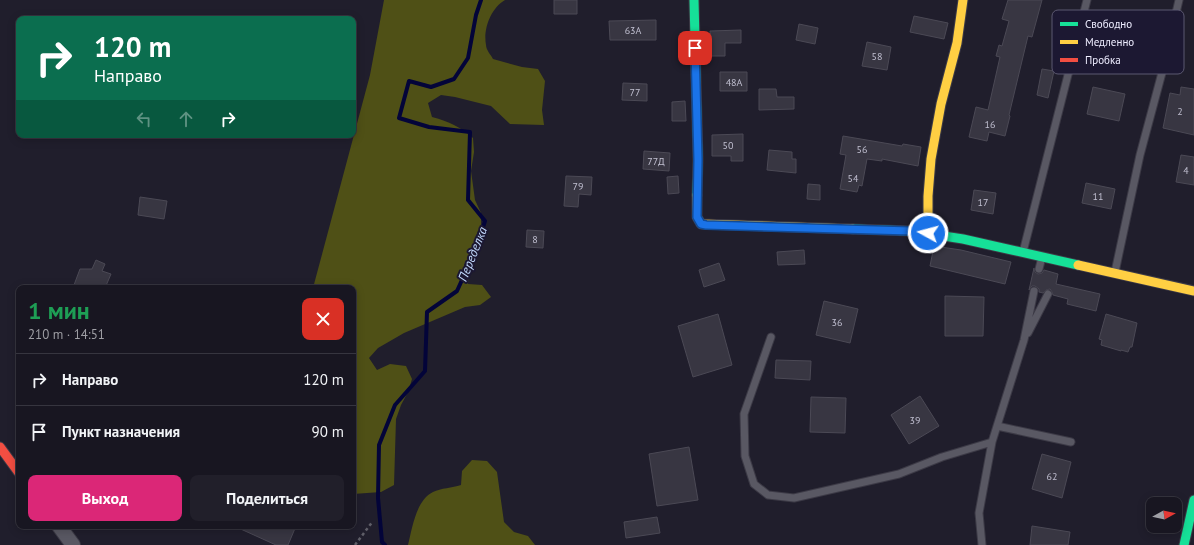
<!DOCTYPE html>
<html lang="ru">
<meta charset="utf-8">
<style>
body{margin:0;font-family:"PT Sans",sans-serif;background:#211f2a;color:#f1f3f6;height:100vh;display:flex;flex-direction:column;font-size:15px;white-space:nowrap}
*{box-sizing:border-box;margin:0}
p{font-size:13px;color:#9f9fa5}
.icon{flex:none;width:22px;height:22px;fill:none;stroke:currentColor;stroke-width:2;stroke-linecap:round;stroke-linejoin:round}
.map{position:relative;flex:1;overflow:hidden}
.details{position:absolute;left:16px;top:285px;width:340px;height:244px;display:flex;flex-direction:column;background:#181621;border-radius:8px;box-shadow:0 2px 10px #0003,0 0 0 1px #36353f}
.details>*{flex:none}
.top-card{position:absolute;left:16px;top:16px;width:340px;height:122px;border-radius:8px;box-shadow:0 2px 10px #0003,0 0 0 1px #36353f;background:#0b6e4f;color:#fff;overflow:hidden}
.needle{width:26px;rotate:82deg}
.buttons{position:absolute;left:1146px;top:497px;display:grid;gap:8px}
.buttons a{display:grid;place-items:center;width:36px;height:36px;border-radius:8px;background:#181621;box-shadow:0 2px 10px #0003,0 0 0 1px #36353f;font-size:20px}
.pin{position:absolute;display:grid;place-items:center;width:34px;height:34px;color:#fff;margin:-17px;border-radius:8px;box-shadow:0 2px 6px #0006}
.me{position:absolute;width:44px;margin:-22px;rotate:277deg;stroke-linejoin:round;filter:drop-shadow(0 0 3px #0008)}
.turn{display:flex;align-items:center;gap:14px;height:84px;padding:0 12px;font-size:18px}
.turn .icon{width:52px;height:52px;stroke-width:2.5}
.turn b{display:block;font-size:28px;line-height:34px}
.lanes{display:flex;align-items:center;height:38px;padding:0 12px;background:#0003;justify-content:center;gap:20px;direction:ltr}
.lanes .off{opacity:.35}
.round{display:grid;place-items:center;flex:none;width:42px;height:42px;border-radius:8px;background:#211f2a}
.headline{display:flex;align-items:center;justify-content:space-between;height:68px;padding:0 12px}
h1{font-size:24px;font-weight:600;line-height:30px;color:#1e9e55}
.cta{display:flex;gap:8px;margin-top:auto;padding:8px 12px}
.cta a{flex:1;height:46px;border-radius:8px;background:#db2777;color:#fff;font-size:16px;font-weight:600;line-height:46px;text-align:center}
.cta a+a{background:#211f2a;color:#f1f3f6}
ul{padding:0;list-style:none}
li{display:flex;align-items:center;gap:12px;height:52px;padding:0 12px;border-top:1px solid #36353f}
li div{flex:1}
li b{display:block;font-size:15px}
li em{font-style:normal}
.map>svg:first-child{display:block}
</style>
<div class="map">
<svg width="1194" height="545" viewBox="0 0 1194 545">
<rect width="100%" height="100%" fill="#201e2c"/>
<!-- forest -->
<path fill="#4f5016" d="M 384,0 L 505,0 C 491,8 483,29 486,45 C 486,50 491,55 493,59 L 522,67 L 538,69 L 545,81 L 542,110 L 544,125 L 510,124 L 491,106 L 455,97 L 441,95 L 428,103 L 432,117 C 450,122 459,126 473,138 L 474,152 L 471,171 L 475,200 L 481,213 L 481,228 L 469,270 L 468,284 L 482,285 L 491,297 L 480,305 L 465,307 L 404,333 L 378,348 L 369,358 L 377,370 L 390,364 L 406,366 L 412,379 L 408,392 L 401,405 L 396,419 L 394,485 L 381,492 L 353,494 L 353,288 L 313,288 L 370,75 Z
M 472,460 L 487,461 L 497,472 L 504,522 L 514,532 L 528,536 L 535,545 L 408,545 C 412,529 416,500 433,492 C 441,488 452,488 461,485 L 462,471 Z"/>
<g fill="none" stroke-linecap="round" stroke-linejoin="round">
<!-- stream -->
<path stroke="#030439" stroke-width="4" d="M 385,545 L 382,542 L 378,498 L 379,445 L 395,405 L 425,371 L 427,312 L 457,291 L 477,247 L 485,221 L 468,200 L 470,132 L 429,127 L 399,118 L 409,81 L 431,87 L 454,79 L 468,58 L 476,15 L 481,0"/>
</g>
<!-- building -->
<path fill="#383642" stroke="#4b4955" d="M 554,0 L 577,0 L 577,14 L 554,14 Z
M 1008,0 L 1042,0 L 1032,37 L 1028,36 L 1009,115 L 1010,116 L 1005,136 L 989,132 L 987,141 L 969,137 L 976,107 L 988,110 L 1000,57 L 996,56 L 999,45 L 1002,46 L 1009,21 L 1002,19 Z
M 914,16 L 948,23 L 944,39 L 910,32 Z
M 656,20 L 656,40 L 610,40 L 609,21 Z
M 799,24 L 818,28 L 815,44 L 796,40 Z
M 741,30 L 741,43 L 725,43 L 725,56 L 711,56 L 710,31 Z
M 867,42 L 891,47 L 887,70 L 862,66 Z
M 1042,69 L 1054,71 L 1048,98 L 1037,95 Z
M 720,72 L 747,72 L 747,91 L 720,91 Z
M 623,83 L 647,84 L 647,101 L 622,100 Z
M 1093,87 L 1125,94 L 1119,121 L 1087,114 Z
M 1181,87 L 1194,89 L 1194,135 L 1163,128 L 1170,93 L 1180,95 Z
M 759,89 L 776,89 L 777,97 L 794,97 L 794,109 L 759,110 Z
M 685,101 L 686,121 L 672,121 L 672,102 Z
M 743,134 L 743,161 L 731,161 L 731,156 L 712,156 L 712,135 Z
M 843,136 L 902,146 L 903,144 L 921,147 L 918,166 L 882,159 L 882,161 L 867,159 L 862,186 L 859,185 L 857,192 L 840,189 L 846,155 L 840,154 Z
M 769,150 L 792,152 L 792,159 L 796,159 L 796,173 L 767,170 Z
M 644,151 L 670,153 L 669,171 L 643,169 Z
M 1181,155 L 1194,157 L 1194,185 L 1176,182 Z
M 566,176 L 592,177 L 591,195 L 579,194 L 578,207 L 564,206 Z
M 678,176 L 679,193 L 668,194 L 667,177 Z
M 1086,183 L 1115,189 L 1111,209 L 1082,203 Z
M 808,184 L 820,185 L 820,200 L 807,199 Z
M 974,190 L 996,193 L 993,214 L 971,210 Z
M 140,197 L 167,201 L 164,219 L 138,215 Z
M 527,230 L 544,231 L 543,248 L 526,247 Z
M 934,246 L 961,250 L 1011,262 L 1005,284 L 930,266 Z
M 804,250 L 805,264 L 778,265 L 777,252 Z
M 96,260 L 105,264 L 102,271 L 111,274 L 105,288 L 81,288 L 74,285 L 80,269 L 92,269 Z
M 719,263 L 725,280 L 704,287 L 699,270 Z
M 1034,268 L 1035,272 L 1038,274 L 1042,273 L 1044,270 L 1058,274 L 1056,284 L 1100,294 L 1096,311 L 1067,304 L 1068,299 L 1053,295 L 1052,292 L 1050,289 L 1046,290 L 1043,293 L 1039,292 L 1039,289 L 1035,286 L 1032,286 L 1029,290 Z
M 945,296 L 984,297 L 983,336 L 945,336 Z
M 824,301 L 858,309 L 850,343 L 816,335 Z
M 718,314 L 732,365 L 693,377 L 678,326 Z
M 1106,314 L 1137,323 L 1132,347 L 1130,347 L 1128,352 L 1121,350 L 1121,351 L 1101,345 L 1102,340 L 1099,339 Z
M 776,360 L 811,361 L 810,380 L 775,378 Z
M 920,396 L 939,426 L 909,444 L 891,415 Z
M 811,397 L 846,398 L 845,433 L 810,432 Z
M 689,447 L 698,500 L 657,506 L 649,454 Z
M 1042,454 L 1071,462 L 1062,498 L 1032,489 Z
M 657,517 L 660,533 L 626,538 L 624,522 Z
M 234,526 L 296,526 L 288,545 L 276,545 Z
M 1032,526 L 1070,532 L 1068,545 L 1030,545 Z"/>
<g fill="none" stroke-linecap="round" stroke-linejoin="round">
<defs>
<path id="lane" d="M 1023,252 L 1087,0
M 1039,269 L 1042,257
M 1115,272 L 1140,155 L 1163,69 L 1179,0
M 1028,333 L 1048,294
M 771,337 L 744,414 L 745,456 L 754,484 L 768,495 L 794,498 L 899,474 L 942,457 L 992,442
M 997,426 L 1071,442
M 982,545 L 979,513 L 992,442 L 1024,340 L 1034,291"/>
<path id="street" d="M 59,526 L 73,545"/>
<path id="fast" d="M 694,0 L 698,160 L 697,195
M 853,229 L 911,231 L 963,239 L 1078,265
M 1184,545 L 1194,500"/>
<path id="slow" d="M 697,195 L 697,217 L 701,224 L 853,229
M 928,233 L 928,196 L 931,159 L 941,104 L 957,43 L 963,0
M 1078,265 L 1194,291"/>
<path id="jam" d="M 0,447 L 19,473"/>
</defs>
<!-- lane casing -->
<use href="#lane" stroke="#3c3a46" stroke-width="9"/>
<!-- street casing -->
<use href="#street" stroke="#3c3a46" stroke-width="16"/>
<!-- fast casing -->
<use href="#fast" stroke="#3c3a46" stroke-width="11"/>
<!-- slow casing -->
<use href="#slow" stroke="#3c3a46" stroke-width="11"/>
<!-- jam casing -->
<use href="#jam" stroke="#3c3a46" stroke-width="11"/>
<!-- path -->
<path stroke="#5f5e68" stroke-width="2.5" stroke-dasharray="3 3" stroke-linecap="butt" d="M 355,545 L 373,521"/>
<!-- lane -->
<use href="#lane" stroke="#595863" stroke-width="7"/>
<!-- street -->
<use href="#street" stroke="#595863" stroke-width="14"/>
<!-- fast -->
<use href="#fast" stroke="#16e098" stroke-width="9"/>
<!-- slow -->
<use href="#slow" stroke="#ffcf43" stroke-width="9"/>
<!-- jam -->
<use href="#jam" stroke="#f24e42" stroke-width="9"/>
</g>
<g fill="none" stroke-linecap="round" stroke-linejoin="round">
<defs>
<path id="route" d="M 695,48 L 698,160 L 697,217 L 701,224 L 706,225 L 911,231 L 928,233"/>
</defs>
<!-- route casing -->
<use href="#route" stroke="#114b97" stroke-width="10"/>
<!-- route -->
<use href="#route" stroke="#1a73e8" stroke-width="7"/>
</g>
<g text-anchor="middle" stroke-width="4" stroke-linejoin="round" paint-order="stroke">
<!-- number labels -->
<g font-size="10" fill="#c0bfd0">
<text x="633" y="34">63А</text>
<text x="877" y="60">58</text>
<text x="734" y="86">48А</text>
<text x="635" y="96">77</text>
<text x="1180" y="115">2</text>
<text x="990" y="128">16</text>
<text x="728" y="149">50</text>
<text x="862" y="153">56</text>
<text x="656" y="165">77Д</text>
<text x="1186" y="174">4</text>
<text x="853" y="182">54</text>
<text x="578" y="190">79</text>
<text x="1098" y="200">11</text>
<text x="983" y="206">17</text>
<text x="535" y="243">8</text>
<text x="837" y="326">36</text>
<text x="915" y="424">39</text>
<text x="1052" y="480">62</text>
</g>
<!-- water labels -->
<g font-size="13" font-style="italic" fill="#c2d9fd" stroke="#1c1832">
<text transform="translate(472 254) rotate(-68)" y="5">Переделка</text>
</g>
</g>
<!-- legend -->
<rect x="1052" y="10" width="132" height="64" rx="6" fill="#1c1832" stroke="#5b5870" stroke-width="1"/>
<rect x="1060" y="22" width="18" height="4" fill="#16e098"/>
<rect x="1060" y="40" width="18" height="4" fill="#ffcf43"/>
<rect x="1060" y="58" width="18" height="4" fill="#f24e42"/>
<g font-size="11" fill="#eeedff">
<text x="1085" y="28">Свободно</text>
<text x="1085" y="46">Медленно</text>
<text x="1085" y="64">Пробка</text>
</g>
</svg>
<div class="buttons">
<a><svg class="needle" viewBox="-14 -14 28 28"><path d="M0-13l5 13h-10z" fill="#e53935"/><path d="M0 13l5-13h-10z" fill="#9f9fa5"/></svg></a>
</div>
<div class="pin" style="left:695px;top:48px;background:#d93025"><svg class="icon" aria-label="arrive" viewBox="0 0 24 24"><path d="M6 21V4h12l-3 4 3 4H6"/></svg></div>
<svg class="me" style="left:928px;top:233px" viewBox="-20 -20 40 40"><circle r="17" fill="#1a73e8" stroke="#fff" stroke-width="3"/><path d="M0-11L8 9 0 5-8 9z" fill="#fff"/></svg>
<div class="top-card">
<div class="turn"><svg class="icon" aria-label="right" viewBox="0 0 24 24"><path d="M7 20v-9h11M14 6l5 5-5 5"/></svg><div><b>120 m</b>Направо</div></div>
<div class="lanes"><svg class="icon off" aria-label="left" viewBox="0 0 24 24"><path d="M17 20v-9H6M10 6l-5 5 5 5"/></svg><svg class="icon off" aria-label="ahead" viewBox="0 0 24 24"><path d="M12 20V5M6 11l6-6 6 6"/></svg><svg class="icon" aria-label="right" viewBox="0 0 24 24"><path d="M7 20v-9h11M14 6l5 5-5 5"/></svg></div>
</div>
<section class="details">
<div class="headline"><div><h1>1 мин</h1><p>210 m · 14:51</p></div><a class="round" style="background:#d93025;color:#fff"><svg class="icon" aria-label="close" viewBox="0 0 24 24"><path d="M6 6l12 12M18 6L6 18"/></svg></a></div>
<ul>
<li><svg class="icon" aria-label="right" viewBox="0 0 24 24"><path d="M7 20v-9h11M14 6l5 5-5 5"/></svg><div><b>Направо</b></div><em>120 m</em></li>
<li><svg class="icon" aria-label="arrive" viewBox="0 0 24 24"><path d="M6 21V4h12l-3 4 3 4H6"/></svg><div><b>Пункт назначения</b></div><em>90 m</em></li>
</ul>
<div class="cta"><a>Выход</a><a>Поделиться</a></div>
</section>
</div>
